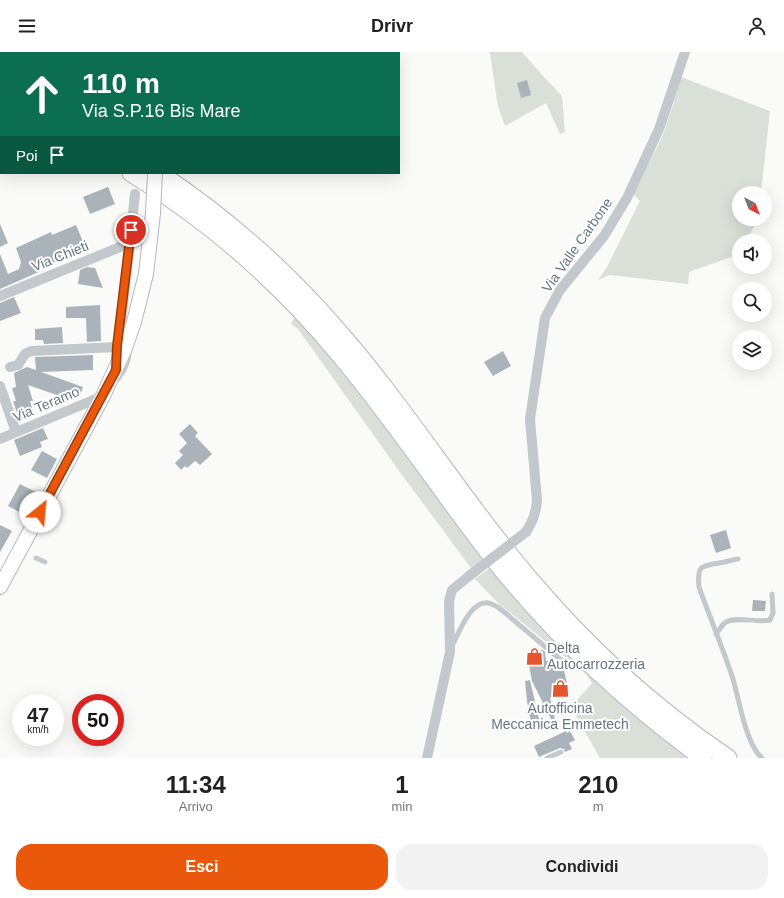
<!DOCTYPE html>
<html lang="it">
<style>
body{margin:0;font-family:Arial,sans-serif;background:#f2f2f2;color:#222;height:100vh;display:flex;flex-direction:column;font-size:15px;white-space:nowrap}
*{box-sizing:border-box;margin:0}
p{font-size:13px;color:#767676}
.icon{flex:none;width:22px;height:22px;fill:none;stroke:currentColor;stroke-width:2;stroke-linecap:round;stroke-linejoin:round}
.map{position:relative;height:706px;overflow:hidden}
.drawer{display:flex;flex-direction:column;background:#fff;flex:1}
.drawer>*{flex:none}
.guide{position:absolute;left:0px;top:0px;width:400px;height:122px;box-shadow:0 4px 16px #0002;background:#0b6e4f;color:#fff;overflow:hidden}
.needle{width:26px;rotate:138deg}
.tools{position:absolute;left:732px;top:134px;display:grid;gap:8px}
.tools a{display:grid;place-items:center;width:40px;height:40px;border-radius:50%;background:#fff;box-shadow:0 4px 16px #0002;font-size:20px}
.speed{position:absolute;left:12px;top:642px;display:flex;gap:8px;font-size:20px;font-weight:700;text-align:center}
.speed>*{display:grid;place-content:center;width:52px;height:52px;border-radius:50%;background:#fff;box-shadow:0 4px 16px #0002;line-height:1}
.speed small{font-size:10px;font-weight:400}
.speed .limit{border:6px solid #d22;background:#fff;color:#111}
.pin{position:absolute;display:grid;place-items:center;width:34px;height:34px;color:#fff;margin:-17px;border:2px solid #fff;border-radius:50%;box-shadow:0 1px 4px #0007}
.me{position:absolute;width:44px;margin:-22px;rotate:28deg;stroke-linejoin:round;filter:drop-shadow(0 0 3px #0008)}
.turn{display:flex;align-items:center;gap:14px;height:84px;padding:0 16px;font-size:18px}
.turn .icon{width:52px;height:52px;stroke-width:2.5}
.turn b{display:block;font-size:28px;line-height:34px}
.then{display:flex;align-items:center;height:38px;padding:0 16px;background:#0003;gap:8px;font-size:15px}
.eta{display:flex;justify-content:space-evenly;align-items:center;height:68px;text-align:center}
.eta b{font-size:24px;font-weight:600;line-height:28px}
.cta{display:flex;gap:8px;margin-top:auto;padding:8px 16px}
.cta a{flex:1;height:46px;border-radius:16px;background:#ea580c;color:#fff;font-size:16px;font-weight:600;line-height:46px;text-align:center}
.cta a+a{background:#f2f2f2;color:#222}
header{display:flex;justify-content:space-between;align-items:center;height:52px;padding:0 16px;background:#fff;font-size:18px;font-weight:600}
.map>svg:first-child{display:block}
</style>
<header><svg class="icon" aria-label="menu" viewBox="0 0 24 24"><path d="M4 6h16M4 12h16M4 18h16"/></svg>Drivr<svg class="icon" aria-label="person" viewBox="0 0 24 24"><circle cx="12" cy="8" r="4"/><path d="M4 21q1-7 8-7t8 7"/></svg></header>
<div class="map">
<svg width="784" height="706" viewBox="0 0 784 706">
<rect width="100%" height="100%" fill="#fafaf8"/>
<!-- green -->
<path fill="#dadfd7" d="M 488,0 L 522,0 L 544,25 L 562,44 L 565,80 L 560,82 L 546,51 L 505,74 L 498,55 L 490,1 Z
M 681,25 L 770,59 L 761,141 L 739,141 L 739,167 L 758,167 L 757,169 L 746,189 L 739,189 L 739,200 L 737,203 L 689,220 L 688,232 L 610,223 L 598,228 L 607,215 L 640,149 L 633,142 L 662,85 L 673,53 Z
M 296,262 L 367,345 L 484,506 L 471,516 L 402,423 L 298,277 L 291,272 Z
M 491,515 L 520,553 L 545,577 L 690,706 L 600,706 L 571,655 L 592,631 L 586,622 L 498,551 L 475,527 Z"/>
<!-- building -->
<path fill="#aab3b9" d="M 527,28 L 531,43 L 521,46 L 517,31 Z
M 108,135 L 115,152 L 90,162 L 83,145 Z
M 0,172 L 8,191 L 0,195 Z
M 76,173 L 87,199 L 74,205 L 73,202 L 40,216 L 41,219 L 0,237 L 0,202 L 8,222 L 19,217 L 21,210 L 16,196 L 51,180 L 52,183 Z
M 87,215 L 95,216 L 103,236 L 78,232 L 80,218 Z
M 14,245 L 21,261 L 0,269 L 0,251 Z
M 100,253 L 101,289 L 87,290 L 86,266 L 66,266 L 66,255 Z
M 62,275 L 63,291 L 44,292 L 43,288 L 35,288 L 35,277 Z
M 503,299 L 511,314 L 493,324 L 484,310 Z
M 93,303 L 93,318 L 41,320 L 83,335 L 79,346 L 72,344 L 71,348 L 28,333 L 33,349 L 30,349 L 32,356 L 17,361 L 13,349 L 16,349 L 12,336 L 16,335 L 14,321 L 27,315 L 36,318 L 35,305 Z
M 190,372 L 198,381 L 195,384 L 212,402 L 200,413 L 195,409 L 187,416 L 185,414 L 181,418 L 175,411 L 183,403 L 179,399 L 187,391 L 179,382 Z
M 43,376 L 48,387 L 40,390 L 42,395 L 20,404 L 14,388 Z
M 42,399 L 57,407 L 47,426 L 31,418 Z
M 20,432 L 38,441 L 25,463 L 8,454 Z
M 0,473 L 12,479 L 0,500 Z
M 726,478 L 731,496 L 716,501 L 710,483 Z
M 753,548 L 766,549 L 765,559 L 752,559 Z
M 543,598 L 545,600 L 546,609 L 555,608 L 557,619 L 564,618 L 569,642 L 550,646 L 555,668 L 552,669 L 532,629 L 527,601 Z
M 530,628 L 541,676 L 532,677 L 527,649 L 525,629 Z
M 566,679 L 567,681 L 570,679 L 575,688 L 569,691 L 572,697 L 565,700 L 564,697 L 560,696 L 539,705 L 534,694 Z"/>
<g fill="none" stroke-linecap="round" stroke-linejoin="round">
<defs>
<path id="secondary" d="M 142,0 L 142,1
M 0,535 L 103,344 L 125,296 L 134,270 L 146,222 L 153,161"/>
<path id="trunk" d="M 0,39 L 1,40
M 0,55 L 1,56
M 131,121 C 210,169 280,231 339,302 C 398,372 447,449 504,520 C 562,590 629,652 703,706
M 159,121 C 225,165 286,218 338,279 C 406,356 460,445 527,524 C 585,593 652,655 728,706"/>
</defs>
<!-- secondary casing -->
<use href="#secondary" stroke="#b3babf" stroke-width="16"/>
<!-- trunk casing -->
<use href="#trunk" stroke="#b4b9bd" stroke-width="19"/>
<!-- service -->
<path stroke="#c3c8cc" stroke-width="5" d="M 113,332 C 122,324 130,310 129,297
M 36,506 L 45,510
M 738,507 C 732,508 725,510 719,511 C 700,514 697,514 699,535 C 710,566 723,596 733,627 C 739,647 746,693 762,706
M 716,582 C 720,578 721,573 726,570 C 737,564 757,571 770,568 L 773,561 L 772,542
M 452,594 C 459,581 470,548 489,551 C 492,552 495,554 498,555 L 567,613
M 547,706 L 561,700"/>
<!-- minor -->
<path stroke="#c3c8cc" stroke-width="10" d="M 0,244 L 130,191
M 116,311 L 129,200 L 135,142
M 10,315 L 18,313 L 25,302 L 31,299 L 117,295
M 0,334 L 16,380
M 0,387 L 103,344
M 526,480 C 533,469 536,461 537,448 L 530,367 L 545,266 L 560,238 L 604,184 L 627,146 L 659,77 L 685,0
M 427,706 L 450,600 L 449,549 L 452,538 L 469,524"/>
<!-- secondary -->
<use href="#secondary" stroke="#fff" stroke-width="14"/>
<!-- trunk -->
<use href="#trunk" stroke="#fff" stroke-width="17"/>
<defs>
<path id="secondary-bridge" d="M 153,161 L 155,121"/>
</defs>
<!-- secondary-bridge casing -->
<use href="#secondary-bridge" stroke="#b3babf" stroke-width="16" stroke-linecap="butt"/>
<!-- minor-bridge -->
<path stroke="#c3c8cc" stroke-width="10" d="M 469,524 L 526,480"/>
<!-- secondary-bridge -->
<use href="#secondary-bridge" stroke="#fff" stroke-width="14"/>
</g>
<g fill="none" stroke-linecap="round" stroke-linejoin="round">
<defs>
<path id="route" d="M 40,460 L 116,318 L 117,294 L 131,178"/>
</defs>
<!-- route casing -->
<use href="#route" stroke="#983908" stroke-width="10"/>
<!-- route -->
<use href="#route" stroke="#ea580c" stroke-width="7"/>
</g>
<!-- icons -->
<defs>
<symbol id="shop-bare" viewBox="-9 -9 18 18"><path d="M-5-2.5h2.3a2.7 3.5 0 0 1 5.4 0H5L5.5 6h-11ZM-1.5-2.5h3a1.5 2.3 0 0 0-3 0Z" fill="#e4572e" stroke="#fff" stroke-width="2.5" paint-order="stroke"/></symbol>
</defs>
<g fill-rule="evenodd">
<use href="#shop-bare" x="522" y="592" width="25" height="25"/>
<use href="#shop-bare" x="548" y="624" width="25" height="25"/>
</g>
<g text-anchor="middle" stroke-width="4" stroke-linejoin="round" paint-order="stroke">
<!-- street labels -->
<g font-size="14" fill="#657683" stroke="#fff">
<text transform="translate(577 193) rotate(-55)" y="5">Via Valle Carbone</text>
<text transform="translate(60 204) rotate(-22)" y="5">Via Chieti</text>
<text transform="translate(46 352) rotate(-23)" y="5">Via Teramo</text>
</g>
<!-- poi labels -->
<g font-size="14" fill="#657683" stroke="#fff" text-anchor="start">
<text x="547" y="601">Delta<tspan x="547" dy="16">Autocarrozzeria</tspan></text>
<text x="560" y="661" text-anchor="middle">Autofficina<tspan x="560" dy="16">Meccanica Emmetech</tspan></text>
</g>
</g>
</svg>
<div class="tools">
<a><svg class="needle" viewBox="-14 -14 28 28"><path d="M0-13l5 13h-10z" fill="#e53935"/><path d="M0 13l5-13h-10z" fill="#767676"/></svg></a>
<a><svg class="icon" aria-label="sound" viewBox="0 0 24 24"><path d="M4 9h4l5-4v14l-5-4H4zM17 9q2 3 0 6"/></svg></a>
<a><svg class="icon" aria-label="search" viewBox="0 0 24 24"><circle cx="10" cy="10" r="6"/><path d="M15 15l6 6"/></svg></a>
<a><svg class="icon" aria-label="layers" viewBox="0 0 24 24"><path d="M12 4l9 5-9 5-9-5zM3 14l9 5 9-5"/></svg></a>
</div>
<div class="speed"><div>47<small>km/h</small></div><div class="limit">50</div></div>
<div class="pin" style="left:131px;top:178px;background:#d93025"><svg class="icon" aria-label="arrive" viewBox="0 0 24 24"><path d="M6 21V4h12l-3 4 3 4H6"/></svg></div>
<svg class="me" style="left:40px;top:460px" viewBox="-20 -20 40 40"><circle r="19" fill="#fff"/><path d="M0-13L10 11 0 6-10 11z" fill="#ea580c"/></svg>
<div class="guide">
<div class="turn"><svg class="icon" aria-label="ahead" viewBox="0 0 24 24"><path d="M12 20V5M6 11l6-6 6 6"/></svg><div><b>110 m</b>Via S.P.16 Bis Mare</div></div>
<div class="then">Poi<svg class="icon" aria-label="arrive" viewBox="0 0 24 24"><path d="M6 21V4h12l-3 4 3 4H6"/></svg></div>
</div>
</div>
<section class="drawer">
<div class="eta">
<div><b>11:34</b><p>Arrivo</p></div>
<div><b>1</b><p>min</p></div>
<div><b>210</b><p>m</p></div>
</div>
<div class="cta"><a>Esci</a><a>Condividi</a></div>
</section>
